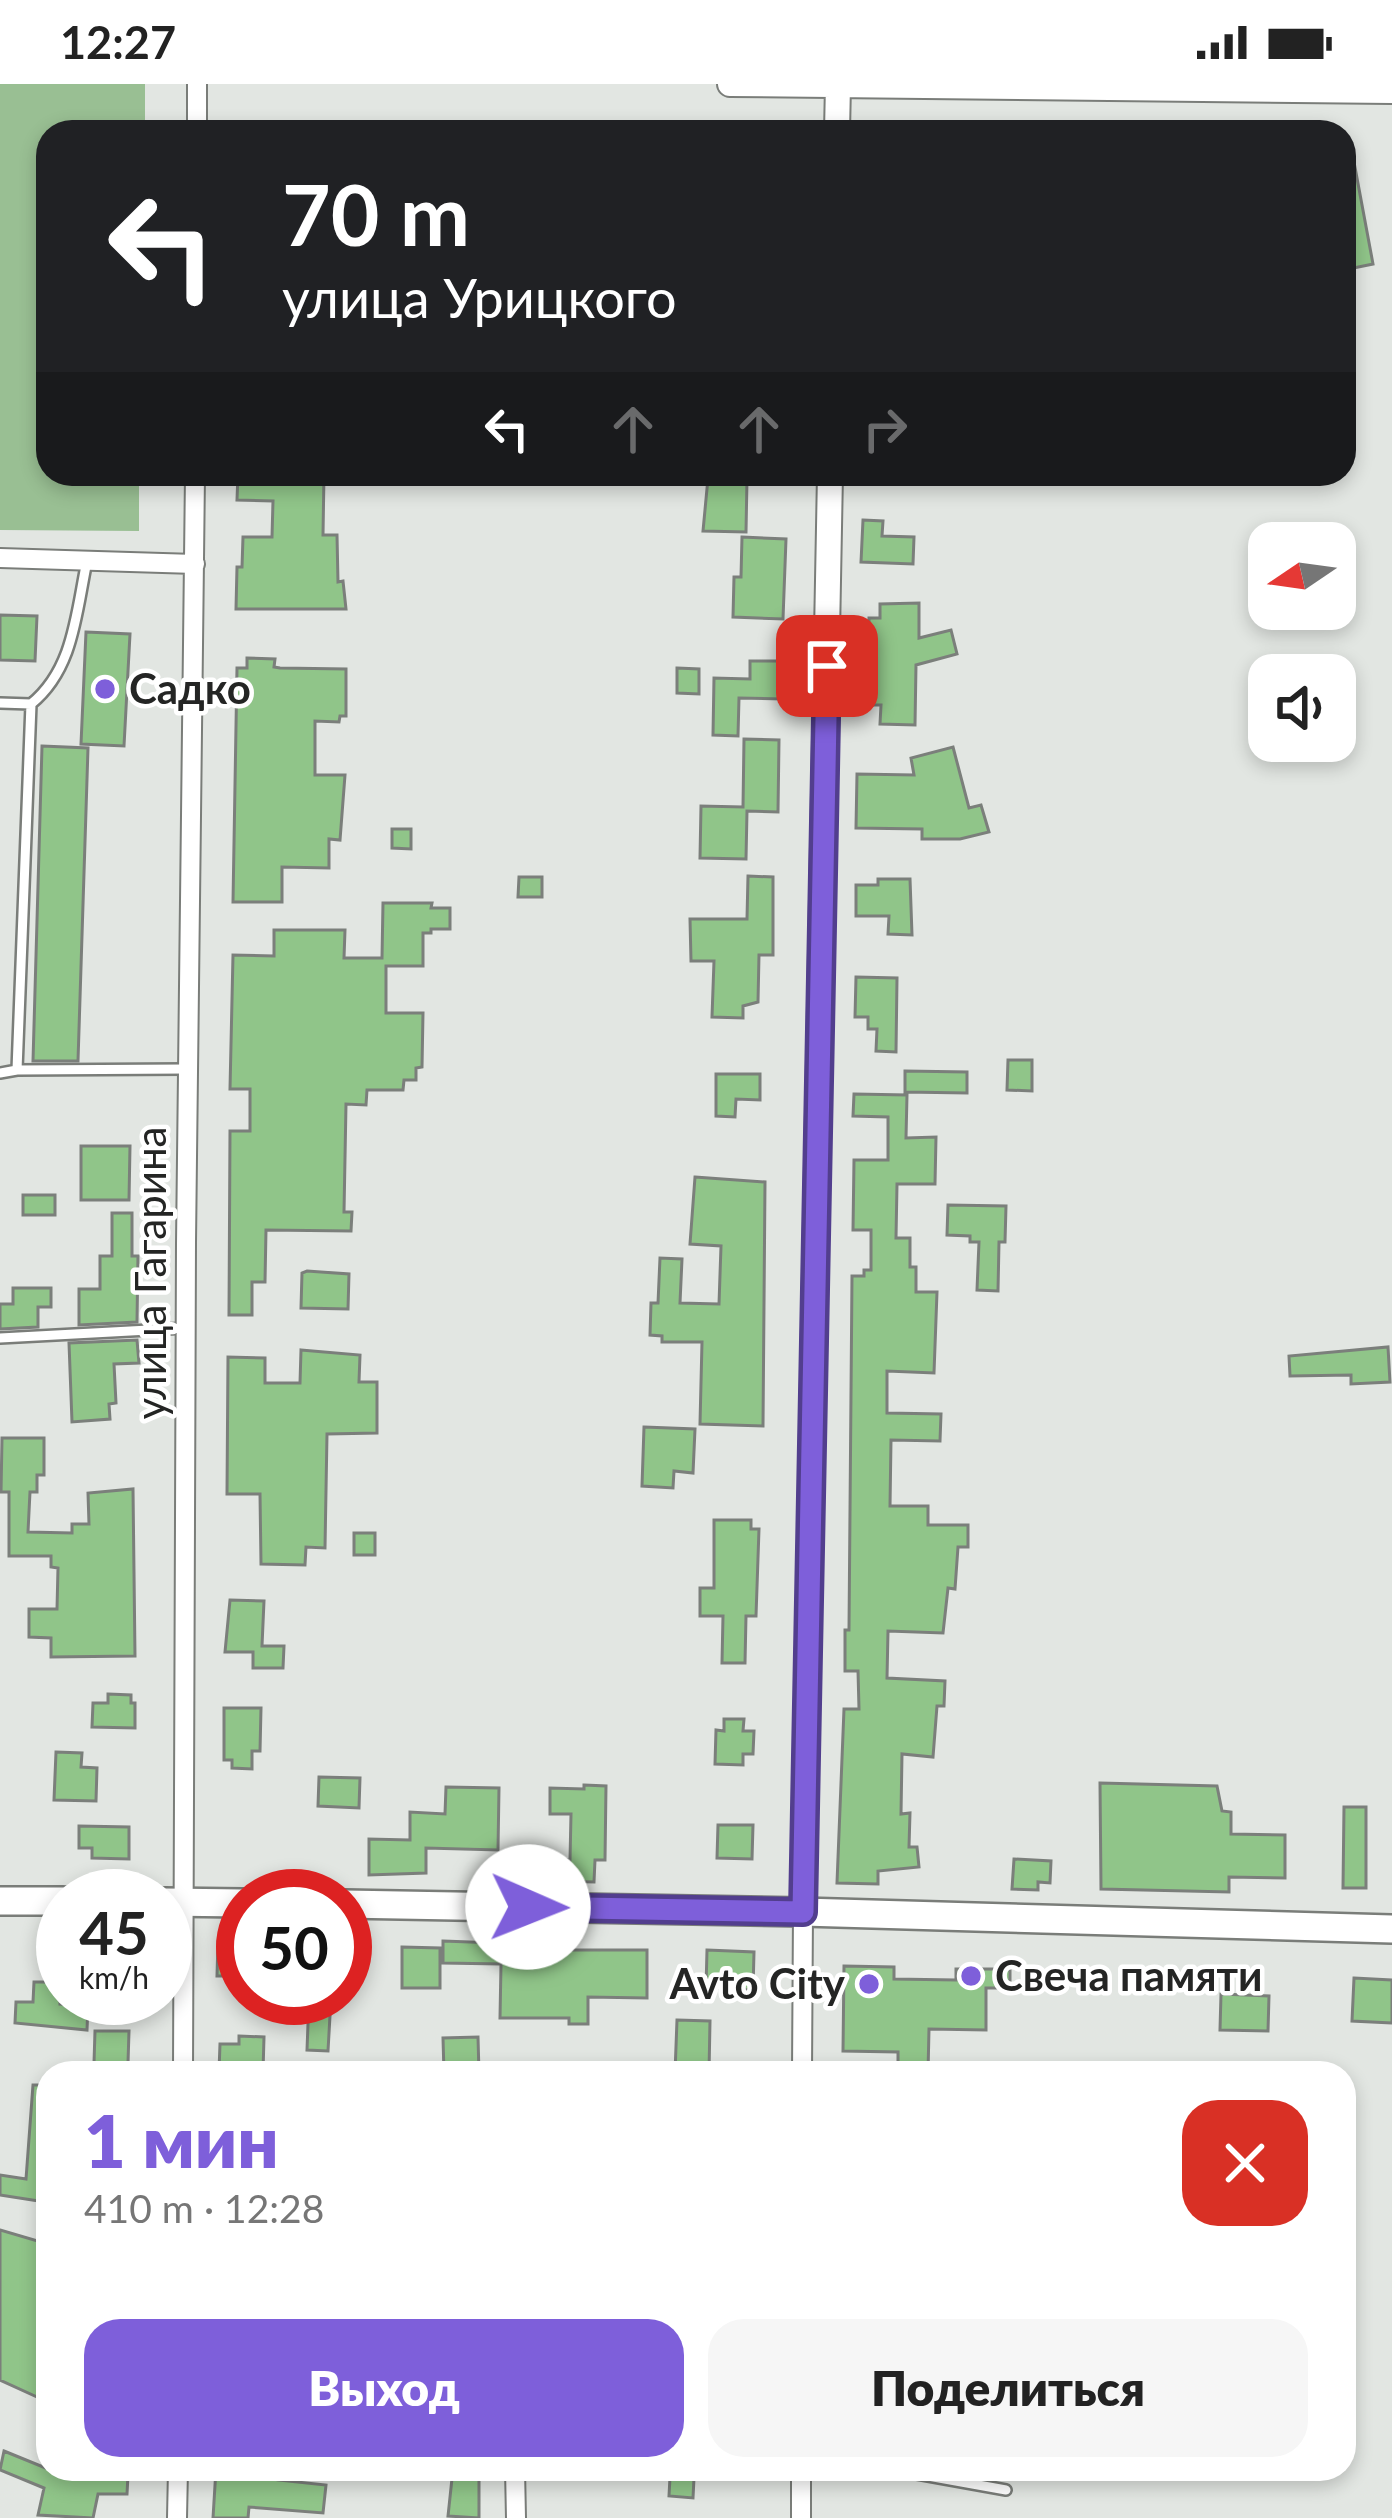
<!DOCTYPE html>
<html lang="ru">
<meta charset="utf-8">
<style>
body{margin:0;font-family:Lato,sans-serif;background:#f6f6f6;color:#222;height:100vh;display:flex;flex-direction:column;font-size:45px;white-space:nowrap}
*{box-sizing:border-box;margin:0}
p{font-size:39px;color:#767676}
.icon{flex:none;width:66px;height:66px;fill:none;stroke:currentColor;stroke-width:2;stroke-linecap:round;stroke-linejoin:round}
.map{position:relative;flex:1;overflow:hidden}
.panel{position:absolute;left:36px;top:1977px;width:1320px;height:420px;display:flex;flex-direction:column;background:#fff;border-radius:36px;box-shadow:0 6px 18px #0003}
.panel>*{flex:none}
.hud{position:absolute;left:36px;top:36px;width:1320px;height:366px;border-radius:36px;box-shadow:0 6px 18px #0003;background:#202124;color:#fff;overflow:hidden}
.needle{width:78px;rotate:257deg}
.buttons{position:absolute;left:1248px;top:438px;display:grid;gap:24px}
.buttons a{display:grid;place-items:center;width:108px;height:108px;border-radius:24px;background:#fff;box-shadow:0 6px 18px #0003;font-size:60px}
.speed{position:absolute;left:36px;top:1785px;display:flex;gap:24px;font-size:60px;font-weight:700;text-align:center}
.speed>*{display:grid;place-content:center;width:156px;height:156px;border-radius:50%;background:#fff;box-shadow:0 6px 18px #0003;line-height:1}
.speed small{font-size:30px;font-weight:400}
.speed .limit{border:18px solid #d22;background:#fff;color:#111}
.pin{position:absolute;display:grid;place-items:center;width:102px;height:102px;color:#fff;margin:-51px;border-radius:24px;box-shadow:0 6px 18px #0006}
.me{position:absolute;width:132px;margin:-66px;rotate:91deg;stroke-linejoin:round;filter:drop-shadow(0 0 9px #0008)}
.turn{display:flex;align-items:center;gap:42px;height:252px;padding:0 48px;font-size:54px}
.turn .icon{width:156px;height:156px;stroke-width:2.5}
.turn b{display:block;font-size:84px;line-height:102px}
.lanes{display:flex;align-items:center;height:114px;padding:0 48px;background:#0003;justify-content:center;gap:60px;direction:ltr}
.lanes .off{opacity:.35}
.round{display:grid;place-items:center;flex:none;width:126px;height:126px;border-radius:36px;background:#f6f6f6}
.head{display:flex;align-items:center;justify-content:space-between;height:204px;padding:0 48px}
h1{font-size:72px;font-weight:800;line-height:90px;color:#7e5fda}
.action{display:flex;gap:24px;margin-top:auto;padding:24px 48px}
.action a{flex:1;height:138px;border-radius:36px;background:#7e5fda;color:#fff;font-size:48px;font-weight:800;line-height:138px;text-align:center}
.action a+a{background:#f6f6f6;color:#222}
.status{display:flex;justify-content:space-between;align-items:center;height:84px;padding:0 60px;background:#fff;direction:ltr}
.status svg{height:33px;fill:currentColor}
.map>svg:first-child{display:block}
</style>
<div class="status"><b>12:27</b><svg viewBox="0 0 49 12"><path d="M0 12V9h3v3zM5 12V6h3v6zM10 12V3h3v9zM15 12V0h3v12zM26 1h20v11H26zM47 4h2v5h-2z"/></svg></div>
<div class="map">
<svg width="1392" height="2434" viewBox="0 0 1392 2434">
<rect width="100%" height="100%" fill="#e2e6e2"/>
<!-- green -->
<path fill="#99bf93" d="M 0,0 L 145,0 L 145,48 L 48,48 L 48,390 L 139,390 L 139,447 L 0,446 Z"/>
<!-- building -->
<path fill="#90c589" stroke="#7b7f7b" stroke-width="3" d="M 1354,78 L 1373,180 L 1344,186 L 1344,79 Z
M 238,390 L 324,390 L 323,451 L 337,451 L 338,498 L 343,497 L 346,525 L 236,525 L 237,483 L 242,483 L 243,453 L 272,453 L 273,417 L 237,416 Z
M 708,394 L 747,395 L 746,448 L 703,447 Z
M 863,436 L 883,437 L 882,452 L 914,453 L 913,480 L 861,478 Z
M 742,453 L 786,455 L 783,535 L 733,533 L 734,493 L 741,493 Z
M 919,519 L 919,554 L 951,546 L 957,570 L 916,581 L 915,641 L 880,640 L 881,621 L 866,621 L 867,595 L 860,595 L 860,571 L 869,571 L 869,534 L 880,534 L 880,520 Z
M 0,531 L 37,532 L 35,577 L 0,576 Z
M 86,548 L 130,550 L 124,662 L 81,660 Z
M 247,574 L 275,575 L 274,583 L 280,584 L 346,585 L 346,632 L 340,632 L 339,638 L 315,637 L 315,691 L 345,691 L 340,756 L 329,755 L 329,784 L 282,783 L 282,818 L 233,818 L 237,584 L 247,584 Z
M 750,577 L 783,577 L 782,615 L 739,614 L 738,652 L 713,651 L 714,594 L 750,595 Z
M 677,584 L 699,585 L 699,610 L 677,609 Z
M 744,655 L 779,656 L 778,728 L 747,727 L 746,775 L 700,774 L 701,722 L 743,723 Z
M 42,662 L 88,664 L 78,977 L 33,977 Z
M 953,663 L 969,724 L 981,721 L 989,748 L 960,755 L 922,755 L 922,745 L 856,744 L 857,690 L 914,691 L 911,674 Z
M 392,745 L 411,745 L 411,765 L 392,764 Z
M 748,792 L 773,793 L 773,871 L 759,871 L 758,918 L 743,922 L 743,934 L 712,933 L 714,877 L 691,877 L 690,835 L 747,835 Z
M 519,793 L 542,793 L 542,813 L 518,813 Z
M 878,795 L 910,795 L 912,851 L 888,850 L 889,832 L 856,832 L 856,801 L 878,801 Z
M 383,819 L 432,819 L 431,824 L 450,824 L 450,845 L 431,845 L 431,849 L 423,849 L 423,882 L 386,882 L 386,929 L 423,929 L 422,983 L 416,984 L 416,996 L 404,996 L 403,1006 L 367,1006 L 366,1021 L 346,1020 L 344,1128 L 352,1128 L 351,1147 L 266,1146 L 265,1198 L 252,1198 L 252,1231 L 229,1231 L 230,1047 L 250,1047 L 250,1005 L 230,1005 L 233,871 L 274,872 L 274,846 L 345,846 L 344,874 L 382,874 Z
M 856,893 L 897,894 L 896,968 L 876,967 L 877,945 L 868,945 L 868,933 L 855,933 Z
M 1008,976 L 1032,976 L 1032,1007 L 1007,1006 Z
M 905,987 L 967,988 L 967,1009 L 905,1008 Z
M 716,990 L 760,990 L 760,1016 L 736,1015 L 735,1033 L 716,1032 Z
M 854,1010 L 907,1011 L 906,1054 L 936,1053 L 935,1100 L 897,1100 L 896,1154 L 910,1154 L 910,1183 L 916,1183 L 916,1208 L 937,1208 L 934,1289 L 887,1287 L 887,1329 L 941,1330 L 940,1357 L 891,1356 L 890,1422 L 928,1422 L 928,1441 L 968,1441 L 968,1463 L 958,1463 L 955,1505 L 948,1504 L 943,1549 L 888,1547 L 887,1594 L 945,1597 L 944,1622 L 937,1622 L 933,1673 L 902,1670 L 901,1730 L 910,1729 L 909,1763 L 917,1763 L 919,1783 L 878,1787 L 878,1800 L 837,1799 L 844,1625 L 859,1625 L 858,1587 L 845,1587 L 845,1546 L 849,1546 L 852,1192 L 864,1192 L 864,1186 L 871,1186 L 871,1146 L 853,1146 L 854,1076 L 888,1076 L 888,1033 L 853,1032 Z
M 81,1062 L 130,1062 L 129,1116 L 81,1116 Z
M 695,1093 L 765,1098 L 763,1342 L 700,1340 L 702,1258 L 662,1258 L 662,1252 L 650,1251 L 651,1219 L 658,1219 L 660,1174 L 682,1175 L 680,1219 L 719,1220 L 721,1162 L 690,1160 Z
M 23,1111 L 55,1111 L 55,1131 L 23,1131 Z
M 948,1121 L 1006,1122 L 1005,1158 L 999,1158 L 998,1207 L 977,1206 L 979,1158 L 970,1158 L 970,1152 L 947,1151 Z
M 112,1129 L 132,1129 L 132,1172 L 138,1172 L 137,1238 L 79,1241 L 79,1205 L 100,1205 L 100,1172 L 112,1172 Z
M 307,1187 L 349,1190 L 348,1225 L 301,1224 L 302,1189 Z
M 13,1204 L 51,1204 L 51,1223 L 38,1223 L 38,1243 L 0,1245 L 0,1220 L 13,1220 Z
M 137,1256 L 139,1279 L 114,1280 L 116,1319 L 109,1320 L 110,1335 L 72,1338 L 69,1259 Z
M 1388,1263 L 1390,1298 L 1351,1300 L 1351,1291 L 1290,1292 L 1289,1272 Z
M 301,1266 L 360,1271 L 359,1298 L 377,1298 L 377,1349 L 327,1350 L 325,1464 L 306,1463 L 305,1481 L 261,1480 L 260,1410 L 227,1410 L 228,1273 L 265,1274 L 265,1299 L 300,1299 Z
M 644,1343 L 695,1345 L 693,1389 L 674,1387 L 673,1404 L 642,1402 Z
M 2,1354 L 44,1354 L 44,1391 L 37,1391 L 37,1408 L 30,1408 L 28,1448 L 72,1449 L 72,1440 L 89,1440 L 88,1409 L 133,1405 L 135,1572 L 51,1573 L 51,1554 L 29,1553 L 29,1525 L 57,1525 L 58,1484 L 51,1483 L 51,1472 L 9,1472 L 9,1408 L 1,1408 Z
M 714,1436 L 751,1436 L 751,1445 L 759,1445 L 756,1532 L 746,1532 L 745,1579 L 722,1579 L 723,1532 L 700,1532 L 700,1504 L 714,1504 Z
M 354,1449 L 375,1449 L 375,1471 L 354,1471 Z
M 230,1516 L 264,1517 L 262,1562 L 284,1562 L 283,1584 L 253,1584 L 253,1568 L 225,1568 Z
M 108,1610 L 131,1611 L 131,1619 L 135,1619 L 135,1644 L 92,1643 L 93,1619 L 108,1619 Z
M 224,1624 L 261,1624 L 260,1667 L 252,1667 L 252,1685 L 232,1684 L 232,1676 L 224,1676 Z
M 724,1635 L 744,1635 L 743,1647 L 754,1647 L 753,1670 L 743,1670 L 743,1681 L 715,1680 L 716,1646 L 724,1647 Z
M 56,1668 L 82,1669 L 81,1683 L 97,1684 L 96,1717 L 54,1716 Z
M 319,1693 L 360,1694 L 359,1724 L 318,1722 Z
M 1100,1699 L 1217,1702 L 1222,1727 L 1231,1728 L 1231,1750 L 1285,1751 L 1285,1794 L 1229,1793 L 1229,1808 L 1101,1805 Z
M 584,1701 L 606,1702 L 605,1776 L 595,1776 L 594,1798 L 551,1797 L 551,1775 L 570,1776 L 571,1730 L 550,1730 L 550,1704 L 584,1705 Z
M 446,1703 L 499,1704 L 498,1766 L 426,1764 L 426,1789 L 369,1791 L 369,1755 L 410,1756 L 410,1728 L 445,1730 Z
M 1344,1723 L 1366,1723 L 1366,1804 L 1343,1804 Z
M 718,1741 L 753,1741 L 752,1775 L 717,1774 Z
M 79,1742 L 129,1743 L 129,1775 L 92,1774 L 92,1764 L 79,1764 Z
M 1014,1775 L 1051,1777 L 1050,1799 L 1038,1798 L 1038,1806 L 1012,1805 Z
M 443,1857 L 523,1860 L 523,1866 L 647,1866 L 647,1914 L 588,1913 L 588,1940 L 569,1940 L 569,1934 L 500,1934 L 501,1880 L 443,1879 Z
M 218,1858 L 243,1859 L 243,1892 L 217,1892 Z
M 402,1863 L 440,1864 L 440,1904 L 402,1904 Z
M 707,1866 L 754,1868 L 753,1906 L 706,1904 Z
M 844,1882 L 894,1883 L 894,1895 L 956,1896 L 956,1885 L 1010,1885 L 1010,1904 L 986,1904 L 986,1946 L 929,1945 L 928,1989 L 898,1989 L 898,1968 L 843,1967 Z
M 1354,1894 L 1392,1896 L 1392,1939 L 1352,1937 Z
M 34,1898 L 60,1898 L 60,1920 L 88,1921 L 87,1946 L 15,1939 L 16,1918 L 33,1918 Z
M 1221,1910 L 1269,1912 L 1268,1947 L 1220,1946 Z
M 309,1914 L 331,1914 L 328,1967 L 307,1966 Z
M 677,1936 L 710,1937 L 709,1989 L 675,1989 Z
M 95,1947 L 129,1947 L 128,1979 L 94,1979 Z
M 239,1952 L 264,1953 L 263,1988 L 219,1987 L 220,1960 L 239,1960 Z
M 478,1953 L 479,1989 L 444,1989 L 443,1954 Z
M 33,2001 L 48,2001 L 45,2118 L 0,2111 L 0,2091 L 26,2095 Z
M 0,2146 L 48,2160 L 42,2190 L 48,2190 L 48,2318 L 0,2296 Z
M 4,2367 L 48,2385 L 65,2385 L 65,2390 L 128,2391 L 127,2410 L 98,2410 L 93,2434 L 38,2431 L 44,2404 L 0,2386 Z
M 216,2385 L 278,2385 L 278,2396 L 326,2401 L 323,2429 L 249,2423 L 248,2434 L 213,2434 Z
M 453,2385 L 479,2385 L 479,2434 L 448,2432 Z
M 670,2393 L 694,2394 L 693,2414 L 669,2412 Z"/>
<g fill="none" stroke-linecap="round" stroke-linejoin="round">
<defs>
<path id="service" d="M 0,619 L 31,620 C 74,585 76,529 87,477
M 17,986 L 186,985
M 0,989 L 17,986 L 31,620
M 0,1254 L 186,1244
M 889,2385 L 1006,2406"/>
<path id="minor" d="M 197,48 L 197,0
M 0,474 L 195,480
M 183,1989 L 186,1159 L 195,390
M 802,1989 L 803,1828
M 515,2385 L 516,2434
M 801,2385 L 801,2434
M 177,2434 L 178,2385"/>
<path id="tertiary" d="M 730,0 L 1392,7
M 837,48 L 838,0
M 803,1828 L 830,390"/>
<path id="secondary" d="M 0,1817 L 63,1817
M 165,1818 L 243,1819
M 345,1820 L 803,1828 L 1392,1845"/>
</defs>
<!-- service casing -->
<use href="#service" stroke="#7a7d79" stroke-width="14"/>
<!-- minor casing -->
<use href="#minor" stroke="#7a7d79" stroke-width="22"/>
<!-- tertiary casing -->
<use href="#tertiary" stroke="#7a7d79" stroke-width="28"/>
<!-- secondary casing -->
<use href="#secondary" stroke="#7a7d79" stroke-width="32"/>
<!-- service -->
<use href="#service" stroke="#fff" stroke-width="9"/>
<!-- minor -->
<use href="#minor" stroke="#fff" stroke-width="18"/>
<!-- tertiary -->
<use href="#tertiary" stroke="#fff" stroke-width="24"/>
<!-- secondary -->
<use href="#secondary" stroke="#fff" stroke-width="27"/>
</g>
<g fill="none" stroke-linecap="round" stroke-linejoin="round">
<defs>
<path id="route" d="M 528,1823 L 803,1828 L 827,582"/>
</defs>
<!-- route casing -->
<use href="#route" stroke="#523e8e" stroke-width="30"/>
<!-- route -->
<use href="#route" stroke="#7e5fda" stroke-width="21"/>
</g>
<!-- markers -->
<g fill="#7e5fda" stroke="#fff" stroke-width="4.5">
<circle cx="105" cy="605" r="12"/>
<circle cx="971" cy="1892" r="12"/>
<circle cx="869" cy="1900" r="12"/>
</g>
<g text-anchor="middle" stroke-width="9" stroke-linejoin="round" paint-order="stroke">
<!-- poi labels -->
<g font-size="42" font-weight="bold" fill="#242524" stroke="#fff" text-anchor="start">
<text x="129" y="620">Садко</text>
<text x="995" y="1907">Свеча памяти</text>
<text x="845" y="1915" text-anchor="end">Avto City</text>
</g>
<!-- street labels -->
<g font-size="42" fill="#242524" stroke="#fff">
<text transform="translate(151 1189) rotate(-90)" y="15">улица Гагарина</text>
</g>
</g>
</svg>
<div class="buttons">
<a><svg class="needle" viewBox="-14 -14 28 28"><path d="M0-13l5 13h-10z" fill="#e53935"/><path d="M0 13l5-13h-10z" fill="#767676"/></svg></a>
<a><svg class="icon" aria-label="sound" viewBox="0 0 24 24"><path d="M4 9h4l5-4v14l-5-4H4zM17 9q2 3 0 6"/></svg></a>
</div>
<div class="speed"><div>45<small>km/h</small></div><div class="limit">50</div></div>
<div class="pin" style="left:827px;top:582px;background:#d93025"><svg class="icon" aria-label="arrive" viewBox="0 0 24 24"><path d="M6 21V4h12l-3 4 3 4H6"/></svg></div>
<svg class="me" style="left:528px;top:1823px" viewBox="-20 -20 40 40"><circle r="19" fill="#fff"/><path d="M0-13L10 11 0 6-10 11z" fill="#7e5fda"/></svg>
<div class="hud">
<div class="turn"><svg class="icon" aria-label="left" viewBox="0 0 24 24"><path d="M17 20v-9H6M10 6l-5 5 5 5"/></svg><div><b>70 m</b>улица Урицкого</div></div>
<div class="lanes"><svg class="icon" aria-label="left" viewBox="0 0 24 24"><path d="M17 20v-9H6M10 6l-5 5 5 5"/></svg><svg class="icon off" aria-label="ahead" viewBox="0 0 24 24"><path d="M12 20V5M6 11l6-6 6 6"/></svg><svg class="icon off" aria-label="ahead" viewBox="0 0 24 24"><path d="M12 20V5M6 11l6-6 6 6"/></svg><svg class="icon off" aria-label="right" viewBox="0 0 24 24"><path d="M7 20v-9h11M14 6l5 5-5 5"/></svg></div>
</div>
<section class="panel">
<div class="head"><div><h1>1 мин</h1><p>410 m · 12:28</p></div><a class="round" style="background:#d93025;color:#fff"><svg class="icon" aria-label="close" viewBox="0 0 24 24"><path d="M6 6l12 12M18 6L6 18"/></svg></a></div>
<div class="action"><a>Выход</a><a>Поделиться</a></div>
</section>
</div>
